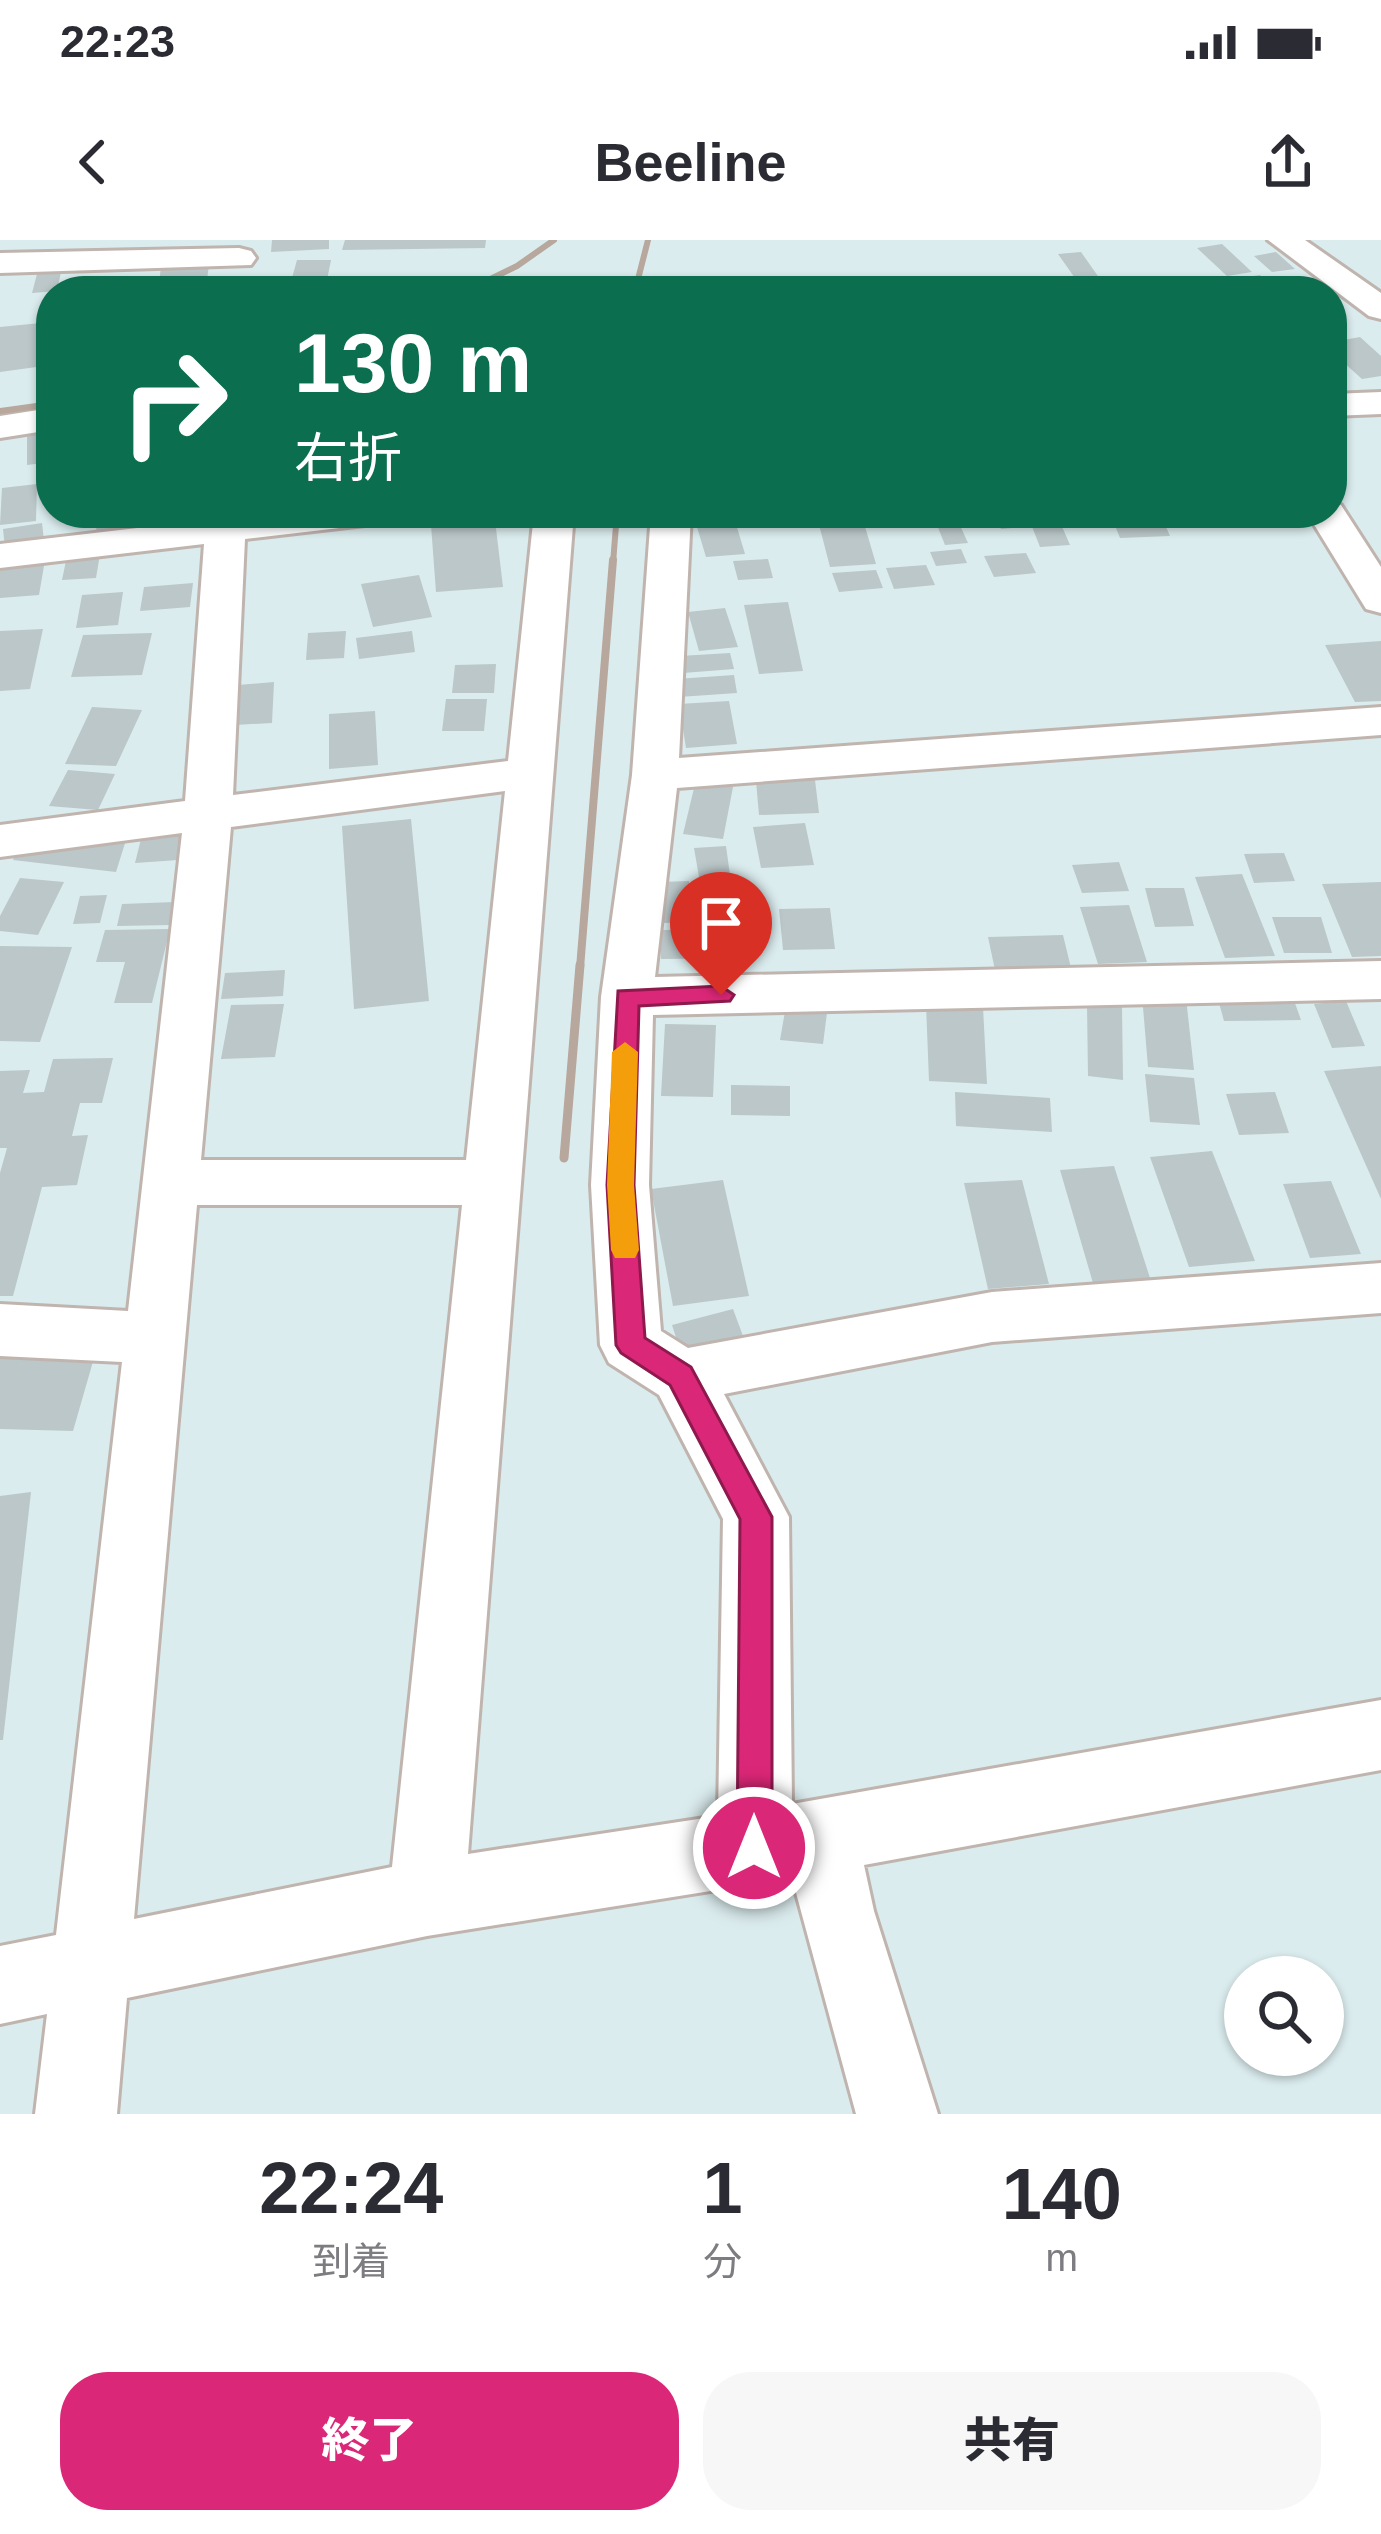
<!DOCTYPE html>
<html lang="ja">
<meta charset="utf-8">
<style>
body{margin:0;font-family:Helvetica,"Noto Sans JP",sans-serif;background:#f7f7f7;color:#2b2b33;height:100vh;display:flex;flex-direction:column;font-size:45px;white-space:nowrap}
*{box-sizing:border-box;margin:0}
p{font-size:39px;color:#7c7c81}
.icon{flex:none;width:66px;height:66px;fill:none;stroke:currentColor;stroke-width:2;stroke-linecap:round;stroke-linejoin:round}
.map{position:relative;height:1874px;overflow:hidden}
.sheet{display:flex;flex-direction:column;background:#fff;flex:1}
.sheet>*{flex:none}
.guide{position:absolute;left:36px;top:36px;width:1311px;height:252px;border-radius:48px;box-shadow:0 3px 9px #0004;background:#0b6e4f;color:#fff;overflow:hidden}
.tools{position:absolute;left:1224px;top:1716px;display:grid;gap:24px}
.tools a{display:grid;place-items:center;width:120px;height:120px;border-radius:50%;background:#fff;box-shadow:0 3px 9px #0004;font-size:60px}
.pin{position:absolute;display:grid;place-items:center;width:102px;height:102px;color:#fff;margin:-123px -51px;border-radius:50% 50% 50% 0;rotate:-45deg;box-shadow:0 0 12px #0007}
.pin .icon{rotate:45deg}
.me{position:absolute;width:132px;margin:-66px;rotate:0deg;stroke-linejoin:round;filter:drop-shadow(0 0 9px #0008)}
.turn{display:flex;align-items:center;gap:42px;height:252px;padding:0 60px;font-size:54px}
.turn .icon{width:156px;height:156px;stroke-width:2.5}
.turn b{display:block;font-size:84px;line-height:102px}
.eta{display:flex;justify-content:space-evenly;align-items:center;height:204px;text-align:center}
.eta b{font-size:72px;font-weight:800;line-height:84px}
.cta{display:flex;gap:24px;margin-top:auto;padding:24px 60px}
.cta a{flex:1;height:138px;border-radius:48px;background:#db2777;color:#fff;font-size:48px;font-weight:800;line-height:138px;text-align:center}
.cta a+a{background:#f7f7f7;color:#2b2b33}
.status{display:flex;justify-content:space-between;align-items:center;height:84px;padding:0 60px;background:#fff;direction:ltr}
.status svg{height:33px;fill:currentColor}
header{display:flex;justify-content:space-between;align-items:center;height:156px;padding:0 60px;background:#fff;font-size:54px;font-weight:800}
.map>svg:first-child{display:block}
</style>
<div class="status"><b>22:23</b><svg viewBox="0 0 49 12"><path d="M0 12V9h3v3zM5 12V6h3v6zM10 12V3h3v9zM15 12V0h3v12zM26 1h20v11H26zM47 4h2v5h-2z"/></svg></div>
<header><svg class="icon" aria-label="back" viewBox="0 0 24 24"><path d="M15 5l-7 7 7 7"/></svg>Beeline<svg class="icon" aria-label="share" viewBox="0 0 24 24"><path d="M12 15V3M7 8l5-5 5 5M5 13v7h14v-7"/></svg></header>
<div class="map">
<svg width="1381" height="1874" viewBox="0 0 1381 1874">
<rect width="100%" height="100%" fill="#dbecee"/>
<!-- building -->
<path fill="#bbc7c9" d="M 272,0 L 329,0 L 329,9 L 271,12 Z
M 345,0 L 486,0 L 485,8 L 342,10 Z
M 1222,4 L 1252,32 L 1227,36 L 1197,8 Z
M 1081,12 L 1100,39 L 1077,41 L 1058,14 Z
M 1276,12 L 1295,29 L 1272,32 L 1254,16 Z
M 297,20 L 331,20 L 326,45 L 290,45 Z
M 209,24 L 207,40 L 159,43 L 161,27 Z
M 61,32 L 57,51 L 32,53 L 37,34 Z
M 1260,35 L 1276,50 L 1246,51 L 1234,39 Z
M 521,36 L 542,37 L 554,45 L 622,46 L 622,51 L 501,51 Z
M 51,82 L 51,125 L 0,132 L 0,87 Z
M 1360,97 L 1381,116 L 1381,136 L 1362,139 L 1332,112 L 1332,102 Z
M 51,190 L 51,222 L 27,225 L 27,193 Z
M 37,244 L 36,281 L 0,285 L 2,248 Z
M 94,273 L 134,273 L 138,294 L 98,301 Z
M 816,273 L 861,273 L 876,324 L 830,327 Z
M 994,273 L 1019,273 L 1025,287 L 1001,289 Z
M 1110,273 L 1160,273 L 1170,296 L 1120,298 Z
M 495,280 L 503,347 L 436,352 L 431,285 Z
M 1060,282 L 1070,305 L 1040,307 L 1031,284 Z
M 42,283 L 44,301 L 5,308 L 3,289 Z
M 959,283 L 968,303 L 945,305 L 937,285 Z
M 736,284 L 745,314 L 706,317 L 697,287 Z
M 961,309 L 967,323 L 936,326 L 930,312 Z
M 1026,313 L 1036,333 L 994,337 L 984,316 Z
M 100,314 L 96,338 L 62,340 L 67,316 Z
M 768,319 L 773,338 L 738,340 L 733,321 Z
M 45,320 L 39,355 L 0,358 L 0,324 Z
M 926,325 L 935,345 L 894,349 L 886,328 Z
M 876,330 L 883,348 L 839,352 L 832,333 Z
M 419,335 L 432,377 L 373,387 L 361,344 Z
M 193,343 L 190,367 L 140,371 L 144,347 Z
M 123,352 L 118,385 L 76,388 L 82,355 Z
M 788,362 L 803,431 L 759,434 L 744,365 Z
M 725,368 L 738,407 L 699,411 L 688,372 Z
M 43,389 L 30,449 L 0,451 L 0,391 Z
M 346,391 L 344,418 L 306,420 L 308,393 Z
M 412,391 L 415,412 L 359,419 L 356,398 Z
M 152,393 L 142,435 L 71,437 L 83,395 Z
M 1381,401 L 1381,461 L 1355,462 L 1325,405 Z
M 730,413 L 734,429 L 683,433 L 680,416 Z
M 496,424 L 494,453 L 452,453 L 455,425 Z
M 734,435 L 737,453 L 679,457 L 676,439 Z
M 274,442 L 272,483 L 235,485 L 238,445 Z
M 446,459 L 487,459 L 484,491 L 442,491 Z
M 729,461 L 737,504 L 686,508 L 679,464 Z
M 92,467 L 142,470 L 116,526 L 65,524 Z
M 375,471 L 378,525 L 329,529 L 329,474 Z
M 68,530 L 115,534 L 98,570 L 49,566 Z
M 815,540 L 819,573 L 759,575 L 756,541 Z
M 695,544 L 733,547 L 723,599 L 683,594 Z
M 411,579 L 429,761 L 354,769 L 342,586 Z
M 805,583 L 814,625 L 761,628 L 753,587 Z
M 195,592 L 192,619 L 135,623 L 142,595 Z
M 126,600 L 116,632 L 13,620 L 17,610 Z
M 726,606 L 730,635 L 699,637 L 694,608 Z
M 1284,613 L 1295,641 L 1254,643 L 1244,614 Z
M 1119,622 L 1129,651 L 1082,653 L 1072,625 Z
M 1242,634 L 1275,716 L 1225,718 L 1195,637 Z
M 20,638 L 64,642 L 38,695 L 0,691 L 0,676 Z
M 689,641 L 693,682 L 663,683 L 660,642 Z
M 1381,642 L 1381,716 L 1352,717 L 1322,644 Z
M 700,644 L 735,644 L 737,676 L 702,677 Z
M 1145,648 L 1184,648 L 1194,686 L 1155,687 Z
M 107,655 L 100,683 L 73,684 L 80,656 Z
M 175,662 L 171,685 L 117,686 L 122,664 Z
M 1129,665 L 1147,722 L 1098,724 L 1080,667 Z
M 830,668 L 835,709 L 783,710 L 779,669 Z
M 1272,677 L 1321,677 L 1332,713 L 1284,713 Z
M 170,689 L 152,763 L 114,763 L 125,722 L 96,722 L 105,690 Z
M 747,689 L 749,718 L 661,719 L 661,690 Z
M 1063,695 L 1071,728 L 995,730 L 988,697 Z
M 0,706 L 72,707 L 40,802 L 0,801 Z
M 285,730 L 283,756 L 221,759 L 225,733 Z
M 1216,752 L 1291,752 L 1301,780 L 1224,781 Z
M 1142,755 L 1186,758 L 1194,830 L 1148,827 Z
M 787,760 L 828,765 L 823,804 L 780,800 Z
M 1346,761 L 1365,806 L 1332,808 L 1314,764 Z
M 284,764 L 275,817 L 221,819 L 231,765 Z
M 926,764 L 983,767 L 987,844 L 929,841 Z
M 1087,764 L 1122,767 L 1123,840 L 1088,836 Z
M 665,784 L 716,785 L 713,857 L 661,856 Z
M 113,818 L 102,863 L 80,863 L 72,896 L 88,895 L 77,945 L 42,947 L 13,1056 L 0,1056 L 0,933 L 7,908 L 0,908 L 0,831 L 30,830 L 23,853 L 44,852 L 53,819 Z
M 1381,826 L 1381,959 L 1324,831 Z
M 1145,834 L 1194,838 L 1200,885 L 1150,882 Z
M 731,845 L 790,846 L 790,876 L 731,875 Z
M 955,852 L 1050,858 L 1052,892 L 956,886 Z
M 1275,852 L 1289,893 L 1239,895 L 1226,854 Z
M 1212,911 L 1255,1021 L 1189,1027 L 1150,917 Z
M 1114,926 L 1150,1038 L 1093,1043 L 1060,930 Z
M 723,940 L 749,1056 L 673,1066 L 651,949 Z
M 1022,940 L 1049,1044 L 988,1049 L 964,943 Z
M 1331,941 L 1361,1014 L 1310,1018 L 1283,944 Z
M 733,1069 L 746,1104 L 683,1119 L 672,1085 Z
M 0,1116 L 94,1118 L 73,1191 L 0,1189 Z
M 31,1252 L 3,1500 L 0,1500 L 0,1256 Z"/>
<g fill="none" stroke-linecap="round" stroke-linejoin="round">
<defs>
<path id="minor" d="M 1268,0 L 1305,0 L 1381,53 L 1381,79 L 1369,76 Z
M 239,8 L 251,11 L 256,18 L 251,25 L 0,33 L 0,13 Z
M 1381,152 L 1381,174 L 1332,176 L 1332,154 Z
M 51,168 L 51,190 L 0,198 L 0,176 Z
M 1332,262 L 1341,265 L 1381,327 L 1381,373 L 1366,369 L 1307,273 L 1332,273 Z
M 206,273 L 385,273 L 379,281 L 365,285 L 245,299 L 233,555 L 508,521 L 534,273 L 574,273 L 468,1614 L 718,1576 L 723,1279 L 659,1155 L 609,1123 L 600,1105 L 591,945 L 601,757 L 632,535 L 651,273 L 691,273 L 679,518 L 1381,467 L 1381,495 L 677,548 L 655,737 L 1381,721 L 1381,759 L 653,775 L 649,945 L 661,1091 L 688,1108 L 992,1052 L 1381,1023 L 1381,1073 L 992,1102 L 724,1154 L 789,1277 L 792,1564 L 1381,1460 L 1381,1530 L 864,1625 L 874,1671 L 938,1874 L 856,1874 L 792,1638 L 427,1696 L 127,1758 L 117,1874 L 35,1874 L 47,1774 L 0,1784 L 0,1706 L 56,1695 L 122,1122 L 0,1116 L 0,1064 L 128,1071 L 182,593 L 0,617 L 0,585 L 185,561 L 204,304 L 0,328 L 0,304 L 206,280 ZM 505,551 L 466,920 L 201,920 L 231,587 ZM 197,965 L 462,965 L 392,1627 L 134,1679 Z"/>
</defs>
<!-- minor casing -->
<use href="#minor" stroke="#c0b4af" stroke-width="6"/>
<!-- minor -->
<use href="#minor" fill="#fff" fill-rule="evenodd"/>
<!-- rail-far2 -->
<path stroke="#b7a79d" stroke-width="6" d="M 466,51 L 517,26 L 554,0
M 635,51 L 648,0
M 0,171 L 51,164
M 613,323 L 617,273"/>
<!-- rail-far1 -->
<path stroke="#b7a79d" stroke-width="8" d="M 580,728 L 613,320"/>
<!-- rail -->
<path stroke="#b7a79d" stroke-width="9" d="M 564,918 L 580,725"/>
</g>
<!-- route -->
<path fill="#db2777" stroke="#8e194d" stroke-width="3" d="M 721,746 L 734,755 L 730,761 L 639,766 L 634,945 L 645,1098 L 691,1127 L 772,1277 L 772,1608 L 767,1621 L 754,1626 L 742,1621 L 737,1608 L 740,1279 L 670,1145 L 621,1113 L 616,1105 L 607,945 L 618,751 Z"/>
<!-- slow -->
<path fill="#f59e0b" d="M 625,802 L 638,812 L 634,945 L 639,1010 L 635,1018 L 615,1018 L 611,1010 L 607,945 L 612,812 Z"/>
</svg>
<div class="tools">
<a><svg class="icon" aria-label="search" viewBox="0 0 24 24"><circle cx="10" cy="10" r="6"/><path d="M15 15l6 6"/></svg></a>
</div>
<div class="pin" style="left:721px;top:755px;background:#d93025"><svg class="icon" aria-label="arrive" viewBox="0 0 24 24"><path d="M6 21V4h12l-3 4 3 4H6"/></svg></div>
<svg class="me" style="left:754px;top:1608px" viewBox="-20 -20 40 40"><circle r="17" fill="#db2777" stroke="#fff" stroke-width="3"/><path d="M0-11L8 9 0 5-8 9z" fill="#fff"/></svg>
<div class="guide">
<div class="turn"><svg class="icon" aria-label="right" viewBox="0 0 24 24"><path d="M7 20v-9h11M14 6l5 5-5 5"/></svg><div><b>130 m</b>右折</div></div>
</div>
</div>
<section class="sheet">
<div class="eta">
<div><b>22:24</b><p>到着</p></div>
<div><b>1</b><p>分</p></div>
<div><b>140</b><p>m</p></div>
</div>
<div class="cta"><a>終了</a><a>共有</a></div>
</section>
